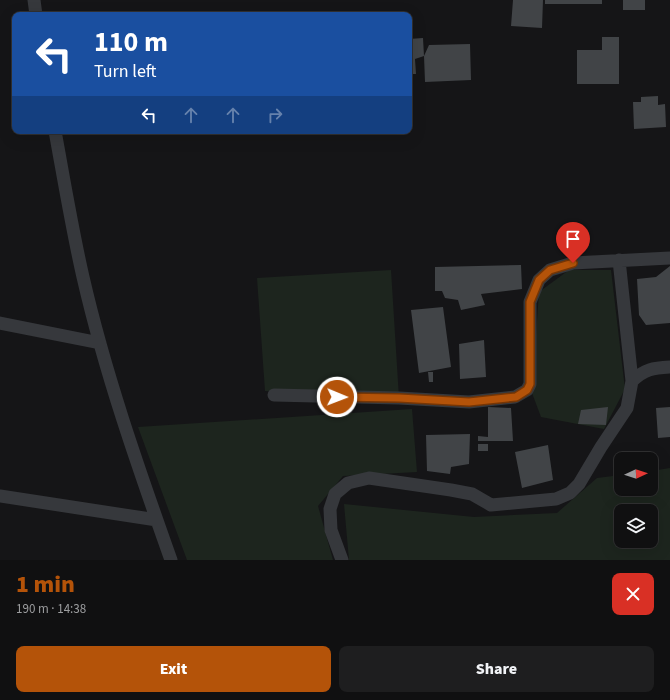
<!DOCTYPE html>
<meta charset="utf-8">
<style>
body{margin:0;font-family:"Source Sans 3",sans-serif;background:#1e1e1f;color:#f1f3f6;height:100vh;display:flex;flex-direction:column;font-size:15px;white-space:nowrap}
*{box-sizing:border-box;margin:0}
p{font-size:13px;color:#9c9d9f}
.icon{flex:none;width:22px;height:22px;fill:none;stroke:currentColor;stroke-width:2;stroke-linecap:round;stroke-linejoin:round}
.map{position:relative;height:560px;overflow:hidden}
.details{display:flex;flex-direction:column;background:#101011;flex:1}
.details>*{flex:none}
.top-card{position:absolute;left:12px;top:12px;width:400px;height:122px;border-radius:8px;box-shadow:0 4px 16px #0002,0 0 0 1px #303031;background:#1a4fa0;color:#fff;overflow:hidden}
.needle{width:26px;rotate:87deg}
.controls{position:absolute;left:614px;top:452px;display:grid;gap:8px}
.controls a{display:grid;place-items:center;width:44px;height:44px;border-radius:8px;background:#101011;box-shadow:0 4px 16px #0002,0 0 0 1px #303031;font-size:20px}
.pin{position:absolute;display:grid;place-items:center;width:34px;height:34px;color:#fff;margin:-41px -17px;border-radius:50% 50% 50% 0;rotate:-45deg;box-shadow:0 0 4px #0007}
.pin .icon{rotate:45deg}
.me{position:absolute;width:44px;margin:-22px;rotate:91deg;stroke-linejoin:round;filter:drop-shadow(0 0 3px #0008)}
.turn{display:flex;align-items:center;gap:14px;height:84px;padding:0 16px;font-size:18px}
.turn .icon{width:52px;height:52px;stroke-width:2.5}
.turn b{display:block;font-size:28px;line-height:34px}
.lanes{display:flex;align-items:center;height:38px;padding:0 16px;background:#0003;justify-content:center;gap:20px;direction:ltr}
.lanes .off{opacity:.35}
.round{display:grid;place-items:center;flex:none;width:42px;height:42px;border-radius:8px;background:#1e1e1f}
.overview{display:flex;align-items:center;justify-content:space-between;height:68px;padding:0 16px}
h1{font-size:24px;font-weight:800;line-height:30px;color:#b45309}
.cta{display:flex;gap:8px;margin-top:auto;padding:8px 16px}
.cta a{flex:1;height:46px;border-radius:8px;background:#b45309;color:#fff;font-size:16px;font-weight:800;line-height:46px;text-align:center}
.cta a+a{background:#1e1e1f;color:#f1f3f6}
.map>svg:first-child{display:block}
</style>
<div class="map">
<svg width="670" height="560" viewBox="0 0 670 560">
<rect width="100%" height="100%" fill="#151517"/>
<!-- green -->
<path fill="#1d251e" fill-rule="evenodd" d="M 391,270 L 399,398 L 265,391 L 257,278 Z
M 569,270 L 611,270 L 625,389 L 604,429 L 541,417 L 532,393 L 539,292 Z
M 412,409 L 417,472 L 343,476 L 318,506 L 333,560 L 187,560 L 138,427 Z
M 670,468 L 670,560 L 349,560 L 344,504 L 474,517 L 557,513 L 597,478 L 621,475 L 621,489 L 651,489 L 651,471 ZM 621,511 L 651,511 L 651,541 L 621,541 Z"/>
<!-- building -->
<path fill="#414447" d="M 513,0 L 543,0 L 542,28 L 511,26 Z
M 545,0 L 602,0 L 602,4 L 545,4 Z
M 623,0 L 645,0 L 645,10 L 623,10 Z
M 602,37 L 619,37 L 619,84 L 577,84 L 577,50 L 602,50 Z
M 423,38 L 424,56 L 415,59 L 416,74 L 409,74 L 409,39 Z
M 470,44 L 471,80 L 425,82 L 424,56 L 429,45 Z
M 658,96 L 658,105 L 665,104 L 666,127 L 634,129 L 633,102 L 641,102 L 641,97 Z
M 521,265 L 522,289 L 481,294 L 485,305 L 461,310 L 458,300 L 445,298 L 442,291 L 435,291 L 435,267 Z
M 670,266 L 670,323 L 646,325 L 639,315 L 637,279 L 656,277 Z
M 443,307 L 451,367 L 419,373 L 411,310 Z
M 484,340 L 486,377 L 460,379 L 459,344 Z
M 428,372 L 433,372 L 433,382 L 429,382 Z
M 488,407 L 511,408 L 513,441 L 478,441 L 478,436 L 488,437 Z
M 608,407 L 606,425 L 578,424 L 581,410 Z
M 670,407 L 670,437 L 658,438 L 656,408 Z
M 470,434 L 469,464 L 451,467 L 450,474 L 427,471 L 426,435 Z
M 478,444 L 488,444 L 488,451 L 478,451 Z
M 548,445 L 553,480 L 522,488 L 515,452 Z"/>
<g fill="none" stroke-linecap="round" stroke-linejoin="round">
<!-- minor -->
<path stroke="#36383c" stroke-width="13" d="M 34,0 L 36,15
M 55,131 C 64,180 72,229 83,277 C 105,373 138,467 171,560
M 0,323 L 100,343
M 632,381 C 645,369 653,368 670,367
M 274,395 L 399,398 L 469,402 L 515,397 L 527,390 L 530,384 L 530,302 L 539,280 L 550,270 L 573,263 L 670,258
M 0,496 L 157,520
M 342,560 L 331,530 L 330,509 L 335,494 L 348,483 L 369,478 L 451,490 L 472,494 L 491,505 L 556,499 L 570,493 L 579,484 L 601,447 L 627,408 L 632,381 L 619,260"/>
</g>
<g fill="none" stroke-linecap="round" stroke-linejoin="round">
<defs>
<path id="route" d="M 337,397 L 399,398 L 469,402 L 516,397 L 527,390 L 530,384 L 530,302 L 539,280 L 550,270 L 573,263"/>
</defs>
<!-- route casing -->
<use href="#route" stroke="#753606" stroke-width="10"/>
<!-- route -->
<use href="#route" stroke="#b45309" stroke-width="7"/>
</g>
</svg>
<div class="controls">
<a><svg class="needle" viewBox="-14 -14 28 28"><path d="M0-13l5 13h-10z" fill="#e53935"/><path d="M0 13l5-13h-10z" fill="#9c9d9f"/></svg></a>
<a><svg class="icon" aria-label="layers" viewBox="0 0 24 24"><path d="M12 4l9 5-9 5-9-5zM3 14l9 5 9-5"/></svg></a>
</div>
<div class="pin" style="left:573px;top:263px;background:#d93025"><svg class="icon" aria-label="arrive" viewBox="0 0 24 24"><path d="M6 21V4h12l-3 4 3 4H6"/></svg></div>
<svg class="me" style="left:337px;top:397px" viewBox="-20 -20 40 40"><circle r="17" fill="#b45309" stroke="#fff" stroke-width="3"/><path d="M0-11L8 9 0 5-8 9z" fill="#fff"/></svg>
<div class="top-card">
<div class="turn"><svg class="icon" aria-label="left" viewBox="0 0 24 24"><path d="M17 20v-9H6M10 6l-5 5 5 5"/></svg><div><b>110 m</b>Turn left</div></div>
<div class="lanes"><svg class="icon" aria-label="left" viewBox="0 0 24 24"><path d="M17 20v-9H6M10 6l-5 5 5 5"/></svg><svg class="icon off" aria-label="ahead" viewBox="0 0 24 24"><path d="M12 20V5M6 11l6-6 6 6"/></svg><svg class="icon off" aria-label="ahead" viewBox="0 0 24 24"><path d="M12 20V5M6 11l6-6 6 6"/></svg><svg class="icon off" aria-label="right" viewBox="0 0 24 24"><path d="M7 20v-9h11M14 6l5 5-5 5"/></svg></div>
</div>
</div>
<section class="details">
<div class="overview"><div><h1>1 min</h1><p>190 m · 14:38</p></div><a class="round" style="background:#d93025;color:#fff"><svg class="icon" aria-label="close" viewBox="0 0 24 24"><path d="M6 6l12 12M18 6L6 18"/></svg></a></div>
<div class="cta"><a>Exit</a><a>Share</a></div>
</section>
